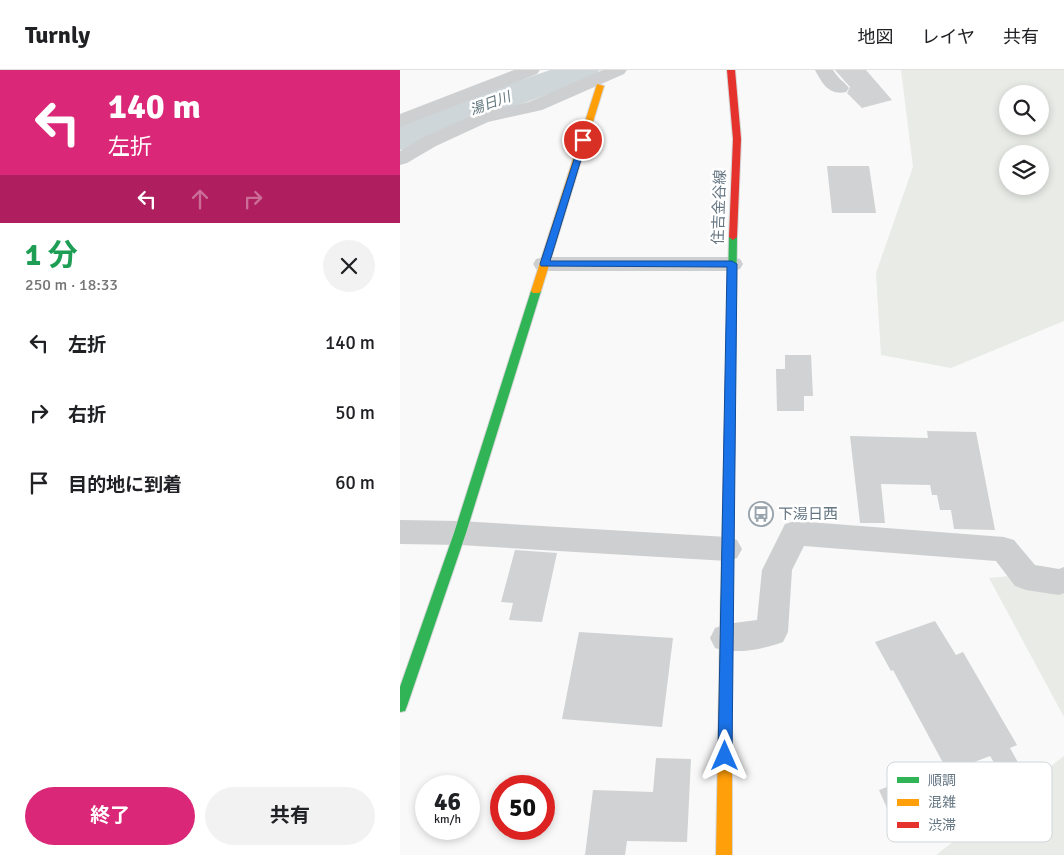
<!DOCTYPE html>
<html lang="ja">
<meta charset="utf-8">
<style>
body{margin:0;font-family:Signika,"Noto Sans JP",sans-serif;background:#f2f2f2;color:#202124;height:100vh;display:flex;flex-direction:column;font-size:19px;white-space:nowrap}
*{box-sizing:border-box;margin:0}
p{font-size:16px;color:#757577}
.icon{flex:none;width:28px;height:28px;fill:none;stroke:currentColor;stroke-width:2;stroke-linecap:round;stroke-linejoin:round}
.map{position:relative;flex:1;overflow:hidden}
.sheet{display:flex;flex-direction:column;background:#fff;width:400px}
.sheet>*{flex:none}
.banner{background:#db2777;color:#fff;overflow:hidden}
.buttons{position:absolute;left:599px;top:15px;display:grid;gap:10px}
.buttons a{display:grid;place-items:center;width:50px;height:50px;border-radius:50%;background:#fff;box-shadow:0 2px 8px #0003;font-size:25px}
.speed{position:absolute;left:15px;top:705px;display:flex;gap:10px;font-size:25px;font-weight:700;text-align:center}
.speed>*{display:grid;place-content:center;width:65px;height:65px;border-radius:50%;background:#fff;box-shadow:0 2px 8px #0003;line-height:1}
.speed small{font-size:12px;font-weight:400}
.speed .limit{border:8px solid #d22;background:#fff;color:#111}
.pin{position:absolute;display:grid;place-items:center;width:42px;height:42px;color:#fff;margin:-21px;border:2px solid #fff;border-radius:50%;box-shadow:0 1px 5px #0007}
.me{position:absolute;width:55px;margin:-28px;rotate:0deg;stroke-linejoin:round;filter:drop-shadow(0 0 4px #0008)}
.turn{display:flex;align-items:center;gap:18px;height:105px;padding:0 25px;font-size:22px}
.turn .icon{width:65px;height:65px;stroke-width:2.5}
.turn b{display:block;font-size:35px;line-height:42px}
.lanes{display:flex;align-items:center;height:48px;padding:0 25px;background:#0003;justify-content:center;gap:25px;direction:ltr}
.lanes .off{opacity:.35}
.round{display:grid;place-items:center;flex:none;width:52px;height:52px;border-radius:26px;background:#f2f2f2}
.overview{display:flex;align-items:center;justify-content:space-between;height:85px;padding:0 25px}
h1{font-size:30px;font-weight:700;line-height:38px;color:#1e9e55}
.action{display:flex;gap:10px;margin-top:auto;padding:10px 25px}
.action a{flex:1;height:58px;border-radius:30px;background:#db2777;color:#fff;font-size:20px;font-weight:700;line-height:58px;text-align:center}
.action a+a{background:#f2f2f2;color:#202124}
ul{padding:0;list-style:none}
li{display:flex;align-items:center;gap:15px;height:70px;padding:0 25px}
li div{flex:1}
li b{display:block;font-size:19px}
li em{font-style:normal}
header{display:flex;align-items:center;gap:30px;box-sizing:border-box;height:70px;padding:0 25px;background:#fff;border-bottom:1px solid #e0e0e0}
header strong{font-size:24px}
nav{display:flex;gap:28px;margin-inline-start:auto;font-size:18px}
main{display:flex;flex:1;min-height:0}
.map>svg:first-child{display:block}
</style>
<header>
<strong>Turnly</strong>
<nav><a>地図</a><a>レイヤ</a><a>共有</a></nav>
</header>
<main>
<section class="sheet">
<div class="banner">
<div class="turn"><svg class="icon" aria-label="left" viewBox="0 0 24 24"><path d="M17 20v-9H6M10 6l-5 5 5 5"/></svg><div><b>140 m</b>左折</div></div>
<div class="lanes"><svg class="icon" aria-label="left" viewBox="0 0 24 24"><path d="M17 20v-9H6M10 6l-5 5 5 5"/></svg><svg class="icon off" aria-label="ahead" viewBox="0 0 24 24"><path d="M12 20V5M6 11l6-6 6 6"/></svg><svg class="icon off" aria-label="right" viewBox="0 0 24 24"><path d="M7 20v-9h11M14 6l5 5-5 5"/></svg></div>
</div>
<div class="overview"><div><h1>1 分</h1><p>250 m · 18:33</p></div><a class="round"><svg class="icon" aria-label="close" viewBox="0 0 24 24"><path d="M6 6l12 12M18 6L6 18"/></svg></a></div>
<ul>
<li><svg class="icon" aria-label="left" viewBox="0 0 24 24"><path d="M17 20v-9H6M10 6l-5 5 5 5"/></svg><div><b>左折</b></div><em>140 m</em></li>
<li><svg class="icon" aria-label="right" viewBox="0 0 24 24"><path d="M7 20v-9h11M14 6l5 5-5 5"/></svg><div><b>右折</b></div><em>50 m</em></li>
<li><svg class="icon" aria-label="arrive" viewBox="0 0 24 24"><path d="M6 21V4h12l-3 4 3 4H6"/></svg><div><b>目的地に到着</b></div><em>60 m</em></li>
</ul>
<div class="action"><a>終了</a><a>共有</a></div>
</section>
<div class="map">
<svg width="664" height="785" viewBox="0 0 664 785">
<rect width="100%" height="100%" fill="#f9f9f9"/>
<!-- green -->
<path fill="#e8ebe6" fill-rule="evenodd" d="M 171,0 L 203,0 L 134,33 L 75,45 L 0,79 L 0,61 L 8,56 L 108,11 Z
M 501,0 L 664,0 L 664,251 L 551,298 L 481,285 L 476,203 L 513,97 ZM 608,24 L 640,24 L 640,56 L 608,56 ZM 608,84 L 640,84 L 640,116 L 608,116 Z
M 664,501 L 664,647 L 589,508 Z
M 664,686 L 664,785 L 536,785 Z"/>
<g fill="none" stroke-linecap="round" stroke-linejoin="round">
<!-- river -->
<path fill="#ced6d9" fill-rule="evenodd" d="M 150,0 L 199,0 L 194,7 L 29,68 L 13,77 L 0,80 L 0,54 L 3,52 Z"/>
</g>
<!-- building -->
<path fill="#d0d2d3" d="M 435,0 L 466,0 L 492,30 L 462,38 L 447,23 L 450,17 Z
M 427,96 L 469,96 L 476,143 L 432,143 Z
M 385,285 L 411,285 L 413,326 L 404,326 L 404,341 L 377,341 L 376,299 L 385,299 Z
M 527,361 L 576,362 L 595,460 L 554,459 L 551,440 L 540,440 L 537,425 L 532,425 L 530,415 L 481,414 L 485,453 L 460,453 L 450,366 L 528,368 Z
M 115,480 L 157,483 L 142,552 L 109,550 L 113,533 L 101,532 Z
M 535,551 L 556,585 L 563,582 L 617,675 L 610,678 L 632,718 L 616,728 L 590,686 L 548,702 L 493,600 L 491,601 L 475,572 Z
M 179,562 L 273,568 L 262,657 L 162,649 Z
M 256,688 L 291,689 L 287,772 L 227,771 L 225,785 L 185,785 L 193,720 L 253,722 Z
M 539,698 L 559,740 L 498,763 L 479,720 Z"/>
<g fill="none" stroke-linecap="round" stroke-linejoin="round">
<defs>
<path id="fast" d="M 333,164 L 337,167 L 332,564 L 331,568 L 326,570 L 321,568 L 320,564 L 329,167 Z
M 136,218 L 141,221 L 66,463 L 7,636 L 5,641 L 0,642 L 0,617 L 54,463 L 131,221 Z"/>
<path id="slow" d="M 197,14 L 204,16 L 141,221 L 139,223 L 133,223 L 131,221 Z
M 326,558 L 331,560 L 332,564 L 332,785 L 316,785 L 320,564 L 321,560 Z"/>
<path id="jam" d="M 327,0 L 335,0 L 341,69 L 337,167 L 333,170 L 329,167 L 333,69 Z"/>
</defs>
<!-- fast casing -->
<use href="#fast" stroke="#d5d6d7" stroke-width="2"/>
<!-- slow casing -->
<use href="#slow" stroke="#d5d6d7" stroke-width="2"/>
<!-- jam casing -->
<use href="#jam" stroke="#d5d6d7" stroke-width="2"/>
<!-- street -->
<path fill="#cecfd0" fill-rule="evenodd" d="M 114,0 L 140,0 L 137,4 L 0,57 L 0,44 Z
M 203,0 L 227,0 L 224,4 L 142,40 L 88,52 L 36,76 L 7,93 L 0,95 L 0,81 L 22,68 L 75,44 L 129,32 Z
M 415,0 L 433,0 C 439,10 444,11 449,18 L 446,22 C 429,26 422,13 415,0 Z
M 144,187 L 332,187 L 340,189 L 343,194 L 340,199 L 332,201 L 144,201 L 136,199 L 133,194 L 136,189 Z
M 0,450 L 60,451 L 327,467 L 337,470 L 342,479 L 337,488 L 327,491 L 60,475 L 0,474 Z
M 395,451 L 604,467 L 614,470 L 635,495 L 659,499 L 664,497 L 664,523 L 659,525 L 626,520 L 615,516 L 596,491 L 404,476 L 392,500 L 388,562 L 383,572 C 364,579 335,585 315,578 L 310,568 L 315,558 L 326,554 L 357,550 L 362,500 L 385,454 Z"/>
<!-- fast -->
<use href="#fast" fill="#30b455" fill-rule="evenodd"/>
<!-- slow -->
<use href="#slow" fill="#ff9f0a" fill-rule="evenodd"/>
<!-- jam -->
<use href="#jam" fill="#e5322d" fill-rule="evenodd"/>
</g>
<!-- route -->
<path fill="#1a73e8" stroke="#114b97" d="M 181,68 L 187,70 L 150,191 L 332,191 L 337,194 L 332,686 L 330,691 L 325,693 L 320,691 L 318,686 L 327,197 L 141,196 L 140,194 Z"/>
<!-- icons -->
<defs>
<symbol id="bus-ring" viewBox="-11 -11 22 22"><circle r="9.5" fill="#fff" stroke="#99a4ac" stroke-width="1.5"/><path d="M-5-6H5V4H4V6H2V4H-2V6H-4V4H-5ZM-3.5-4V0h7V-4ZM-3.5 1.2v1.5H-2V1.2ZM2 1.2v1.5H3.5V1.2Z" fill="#99a4ac"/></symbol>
</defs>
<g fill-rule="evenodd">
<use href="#bus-ring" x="347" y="430" width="28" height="28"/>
</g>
<g text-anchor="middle" stroke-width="5" stroke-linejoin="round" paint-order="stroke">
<!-- far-water labels -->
<g font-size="14" font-style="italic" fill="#60757c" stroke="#fff">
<text transform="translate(90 33) rotate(-20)" y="5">湯日川</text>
</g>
<!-- street labels -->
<g font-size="15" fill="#657683" stroke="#fff">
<text transform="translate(319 137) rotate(-88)" y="5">住吉金谷線</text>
</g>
<!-- poi labels -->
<g font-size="15" fill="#657683" stroke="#fff" text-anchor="start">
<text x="378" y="449">下湯日西</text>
</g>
</g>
<!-- legend -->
<rect x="487" y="692" width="165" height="80" rx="8" fill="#fff" stroke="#d1d6da" stroke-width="1"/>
<rect x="497" y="707" width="22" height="6" fill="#30b455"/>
<rect x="497" y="729" width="22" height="7" fill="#ff9f0a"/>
<rect x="497" y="752" width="22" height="6" fill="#e5322d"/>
<g font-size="14" fill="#657683">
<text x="528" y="715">順調</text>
<text x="528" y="737">混雑</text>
<text x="528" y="760">渋滞</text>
</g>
</svg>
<div class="buttons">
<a><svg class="icon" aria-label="search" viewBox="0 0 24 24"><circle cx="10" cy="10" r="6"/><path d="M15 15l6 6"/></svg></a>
<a><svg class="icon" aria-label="layers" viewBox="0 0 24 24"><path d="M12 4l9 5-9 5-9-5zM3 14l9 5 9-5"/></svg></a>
</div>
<div class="speed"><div>46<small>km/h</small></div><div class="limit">50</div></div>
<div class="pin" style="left:183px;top:70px;background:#d93025"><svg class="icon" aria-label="arrive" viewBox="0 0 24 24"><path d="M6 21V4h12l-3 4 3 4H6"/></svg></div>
<svg class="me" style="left:325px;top:686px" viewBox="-20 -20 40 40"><path d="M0-17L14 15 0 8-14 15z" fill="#1a73e8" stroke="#fff" stroke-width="4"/></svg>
</div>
</main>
